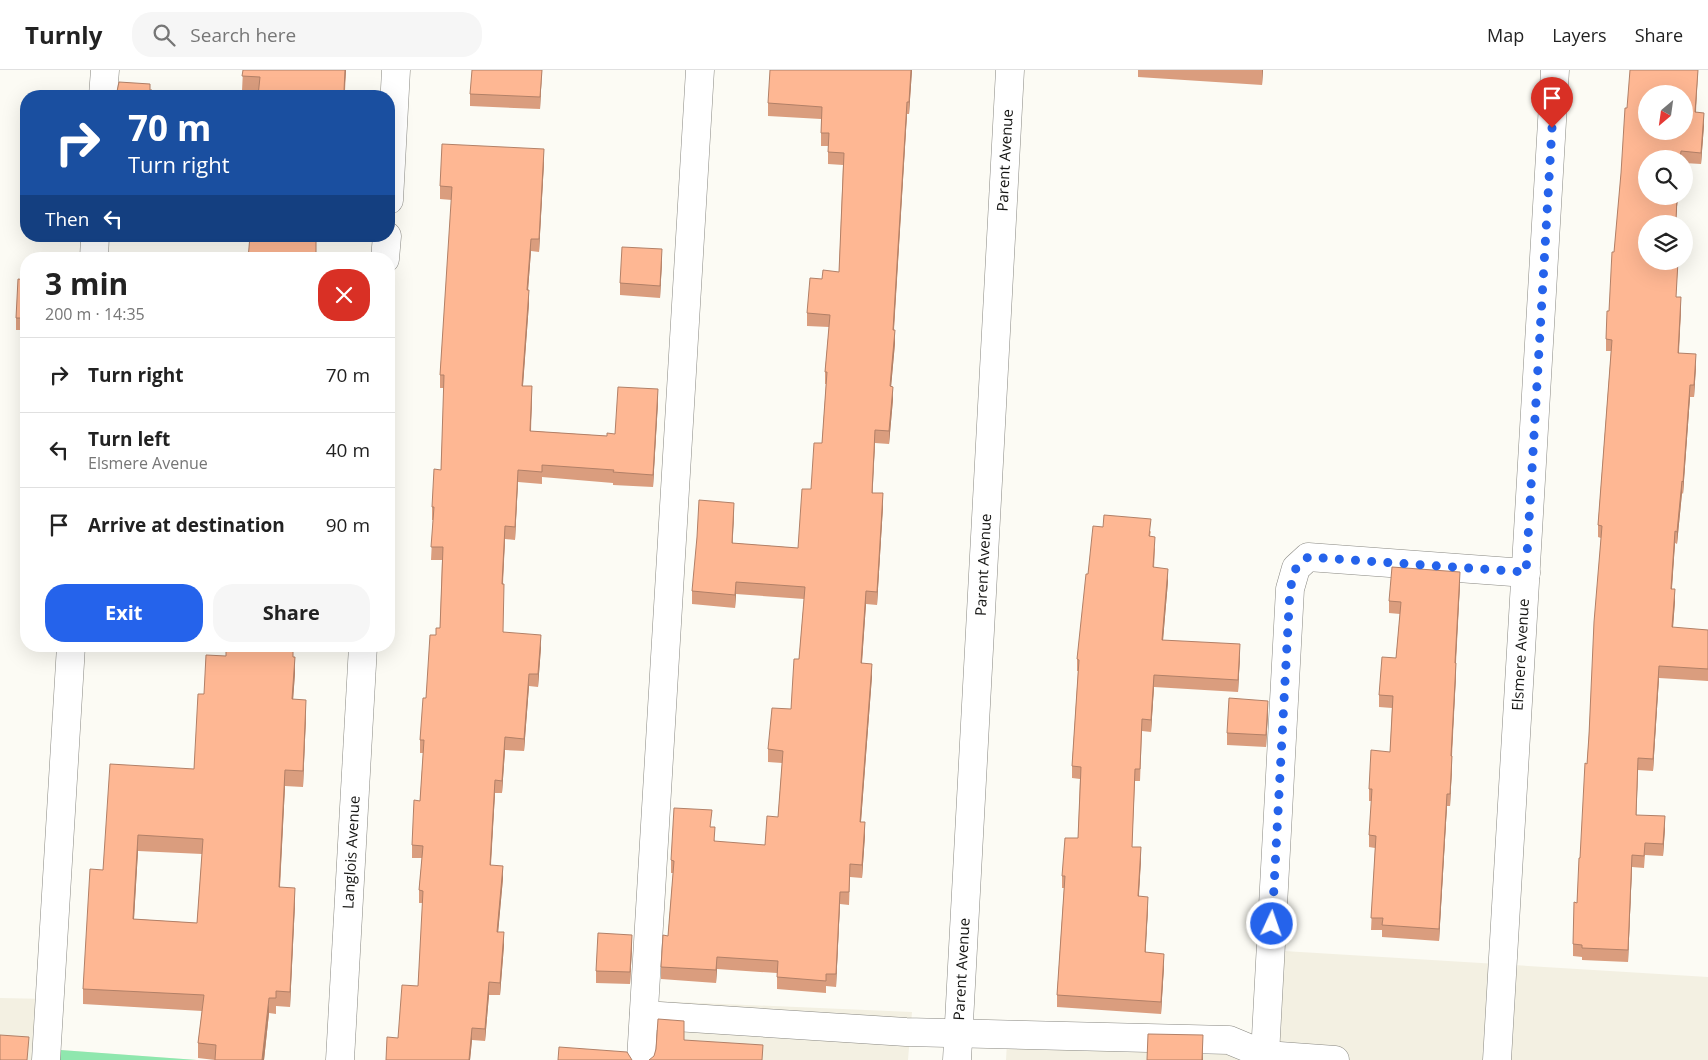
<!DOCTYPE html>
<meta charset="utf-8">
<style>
body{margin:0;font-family:"Open Sans",sans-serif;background:#f6f6f6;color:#222;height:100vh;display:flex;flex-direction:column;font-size:19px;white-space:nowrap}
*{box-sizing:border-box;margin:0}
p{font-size:16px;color:#767676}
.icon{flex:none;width:28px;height:28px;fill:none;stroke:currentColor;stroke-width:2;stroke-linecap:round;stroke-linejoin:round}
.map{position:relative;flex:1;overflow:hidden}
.sheet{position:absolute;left:20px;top:182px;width:375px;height:400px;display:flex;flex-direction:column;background:#fff;border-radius:20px;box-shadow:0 5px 20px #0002}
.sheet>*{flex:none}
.hud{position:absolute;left:20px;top:20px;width:375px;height:152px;border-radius:20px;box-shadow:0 5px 20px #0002;background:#1a4fa0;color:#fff;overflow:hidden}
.needle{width:32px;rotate:209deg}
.fabs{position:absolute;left:1638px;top:15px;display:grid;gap:10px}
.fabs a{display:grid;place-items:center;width:55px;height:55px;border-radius:50%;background:#fff;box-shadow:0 5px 20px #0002;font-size:25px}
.pin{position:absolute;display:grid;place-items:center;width:42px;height:42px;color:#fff;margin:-51px -21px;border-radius:50% 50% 50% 0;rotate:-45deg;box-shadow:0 0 5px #0007}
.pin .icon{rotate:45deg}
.me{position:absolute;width:55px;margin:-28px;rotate:3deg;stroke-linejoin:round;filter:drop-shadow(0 0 4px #0008)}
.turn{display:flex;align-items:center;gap:18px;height:105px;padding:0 25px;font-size:22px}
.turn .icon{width:65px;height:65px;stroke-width:2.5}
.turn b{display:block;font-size:35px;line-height:42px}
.then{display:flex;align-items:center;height:48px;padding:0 25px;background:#0003;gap:10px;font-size:19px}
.round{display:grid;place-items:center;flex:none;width:52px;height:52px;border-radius:20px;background:#f6f6f6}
.overview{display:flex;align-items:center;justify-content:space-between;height:85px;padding:0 25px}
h1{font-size:30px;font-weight:700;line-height:38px}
.primary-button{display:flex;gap:10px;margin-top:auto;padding:10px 25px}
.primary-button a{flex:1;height:58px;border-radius:20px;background:#2563eb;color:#fff;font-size:20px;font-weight:700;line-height:58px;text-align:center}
.primary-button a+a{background:#f6f6f6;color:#222}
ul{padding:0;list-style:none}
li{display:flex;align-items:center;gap:15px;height:75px;padding:0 25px;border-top:1px solid #e0e0e0}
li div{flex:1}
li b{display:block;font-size:19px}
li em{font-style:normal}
header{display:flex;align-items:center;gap:30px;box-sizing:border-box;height:70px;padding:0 25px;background:#fff;border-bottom:1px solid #e0e0e0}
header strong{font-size:24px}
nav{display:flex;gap:28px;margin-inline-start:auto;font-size:18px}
.search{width:350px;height:45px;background:#f6f6f6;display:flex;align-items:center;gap:12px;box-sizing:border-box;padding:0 18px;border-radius:20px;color:#767676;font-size:19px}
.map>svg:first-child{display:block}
</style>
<header>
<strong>Turnly</strong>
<div class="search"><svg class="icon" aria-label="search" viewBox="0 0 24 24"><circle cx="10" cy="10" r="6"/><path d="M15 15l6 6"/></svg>Search here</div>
<nav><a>Map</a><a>Layers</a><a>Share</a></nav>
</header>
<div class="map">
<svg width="1708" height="990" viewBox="0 0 1708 990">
<rect width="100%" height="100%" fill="#fcfbf4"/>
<!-- built -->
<path fill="#f3f0e2" d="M 1284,881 L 1708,907 L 1708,990 L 1006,990 L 1008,955 L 1279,971 Z
M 0,928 L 50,929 L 47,979 L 196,990 L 0,990 Z
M 630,930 L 912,942 L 908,990 L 628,990 Z"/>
<!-- green -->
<path fill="#8fe7ae" d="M 47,979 L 197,990 L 46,990 Z"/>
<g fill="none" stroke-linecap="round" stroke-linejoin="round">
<defs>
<g id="minor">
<path d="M 103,26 L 105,0"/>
<path d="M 389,130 L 396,0"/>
<path d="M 94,189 L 95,166"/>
<path d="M 385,189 L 387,166"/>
<path d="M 644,945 L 906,962 L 1229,970 L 1265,985 L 1335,990"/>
<path d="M 1265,985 L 1290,519 L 1296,498 L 1308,487 L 1526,503"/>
<path d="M 46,990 L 71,576"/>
<path id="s1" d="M 340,990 L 363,576"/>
<path d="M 641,990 L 700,0"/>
<path id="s2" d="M 957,990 L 1010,0"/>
<path id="s3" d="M 1497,990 L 1555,0"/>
</g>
</defs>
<!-- minor casing -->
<use href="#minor" stroke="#898882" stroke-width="29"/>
<!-- minor -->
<use href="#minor" stroke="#fff" stroke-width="28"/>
</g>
<!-- wall -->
<path fill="#da9d7e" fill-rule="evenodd" d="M 243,0 L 346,0 L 345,21 L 259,22 L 242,21 Z
M 542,0 L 540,39 L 470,36 L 470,24 Z
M 912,0 L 909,44 L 907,44 L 894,260 L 895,273 L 891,316 L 893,329 L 889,374 L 875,373 L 872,423 L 883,436 L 877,535 L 866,534 L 862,593 L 872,606 L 861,752 L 865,765 L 862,808 L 850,807 L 849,835 L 840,834 L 836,917 L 826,916 L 826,923 L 777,919 L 777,903 L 717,899 L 716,913 L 661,909 L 661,897 L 668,866 L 673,803 L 671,803 L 671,790 L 711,757 L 715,772 L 765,775 L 778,747 L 782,693 L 768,692 L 768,679 L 791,639 L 799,589 L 804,529 L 736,524 L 735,538 L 692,534 L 692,521 L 734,445 L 732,473 L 798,478 L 822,373 L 826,314 L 825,314 L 825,302 L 829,257 L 807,256 L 807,243 L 822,209 L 839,202 L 843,95 L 828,94 L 828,76 L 821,76 L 821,49 L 768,46 L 768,33 Z
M 1138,0 L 1263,0 L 1262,15 L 1138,7 Z
M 1698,0 L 1696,42 L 1704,55 L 1701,94 L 1684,93 L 1684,89 L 1646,89 L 1646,126 L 1678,126 L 1676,147 L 1646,191 L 1678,191 L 1676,227 L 1681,239 L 1679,283 L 1696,296 L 1694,327 L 1690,327 L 1683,424 L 1682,423 L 1677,474 L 1675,473 L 1672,519 L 1675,531 L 1673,558 L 1708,560 L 1708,611 L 1659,608 L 1653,701 L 1638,700 L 1636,745 L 1665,758 L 1663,786 L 1645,785 L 1644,798 L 1632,797 L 1628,892 L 1582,890 L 1582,887 L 1573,886 L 1573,874 L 1577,833 L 1587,694 L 1601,468 L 1598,467 L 1598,455 L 1611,281 L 1606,281 L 1606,269 L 1609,241 L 1627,38 Z
M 544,92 L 539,182 L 531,181 L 528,220 L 529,233 L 523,316 L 532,329 L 531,361 L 607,366 L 615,364 L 658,332 L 653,417 L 613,415 L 613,413 L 542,407 L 542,414 L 518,412 L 515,470 L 505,469 L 503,514 L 503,562 L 541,577 L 538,617 L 529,616 L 524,681 L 505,680 L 502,723 L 495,723 L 491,795 L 503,808 L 498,862 L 504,875 L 500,925 L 489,925 L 485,971 L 472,970 L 470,990 L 386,990 L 398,968 L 418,916 L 423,833 L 419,833 L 419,820 L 422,788 L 412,788 L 412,775 L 420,731 L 423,683 L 420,683 L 420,670 L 436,565 L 440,558 L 442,490 L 431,490 L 433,450 L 432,450 L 432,437 L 441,400 L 444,318 L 440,318 L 440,305 L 452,130 L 440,129 L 440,116 Z
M 662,191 L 660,228 L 620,225 L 620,213 Z
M 26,210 L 26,260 L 16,260 L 16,248 Z
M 1151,461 L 1150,466 L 1155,479 L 1154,498 L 1168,511 L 1163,570 L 1240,586 L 1238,622 L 1154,617 L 1151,662 L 1142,661 L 1140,711 L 1135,711 L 1132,777 L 1141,789 L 1139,826 L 1148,839 L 1145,882 L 1164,896 L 1161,944 L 1057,937 L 1057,925 L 1064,818 L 1062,818 L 1062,806 L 1078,768 L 1080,709 L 1072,708 L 1072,696 L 1078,601 L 1077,601 L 1077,589 L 1088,504 Z
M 1460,514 L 1456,593 L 1456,605 L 1452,686 L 1452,698 L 1450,736 L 1447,736 L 1439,871 L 1382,867 L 1382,860 L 1371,860 L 1375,778 L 1369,777 L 1369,765 L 1372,731 L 1369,731 L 1369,719 L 1390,682 L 1392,638 L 1379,637 L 1379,625 L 1396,588 L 1400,544 L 1389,543 L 1389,531 Z
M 226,586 L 294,587 L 295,603 L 293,629 L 306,646 L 303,717 L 285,716 L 280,817 L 295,833 L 290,937 L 276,936 L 276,944 L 269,943 L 264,990 L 215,990 L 198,988 L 198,973 L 202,941 L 83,934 L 83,919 L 103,800 L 194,699 L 204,624 ZM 138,781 L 202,784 L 197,853 L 134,849 Z
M 1268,643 L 1266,677 L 1227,675 L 1227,663 Z
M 632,877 L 630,914 L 596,913 L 596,901 Z"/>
<!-- shaded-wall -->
<path fill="#b28067" d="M 345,0 L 346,0 L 344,26 Z
M 542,0 L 540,39 L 540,27 Z
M 911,0 L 912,0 L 909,44 L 909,32 Z
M 1262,0 L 1263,0 L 1262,15 Z
M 1698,0 L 1695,54 L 1695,42 Z
M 907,32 L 907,44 L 893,273 L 893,260 Z
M 1704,43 L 1704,55 L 1701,94 L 1701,83 Z
M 544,79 L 544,92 L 539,182 L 539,169 Z
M 1677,126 L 1678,126 L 1676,147 L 1676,135 Z
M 531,169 L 531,181 L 527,233 L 527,220 Z
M 662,179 L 662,191 L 660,228 L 660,216 Z
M 529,220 L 529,233 L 522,328 L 522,316 Z
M 1681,227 L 1681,239 L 1678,295 L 1678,283 Z
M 895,260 L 895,273 L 890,329 L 890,316 Z
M 1696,284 L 1696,296 L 1694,327 L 1694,315 Z
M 1690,315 L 1690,327 L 1683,424 L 1683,412 Z
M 532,316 L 532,329 L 530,373 L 530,361 Z
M 893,317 L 893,329 L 889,374 L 889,361 Z
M 658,319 L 658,332 L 653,417 L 653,405 Z
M 875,360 L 875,373 L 872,435 L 872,423 Z
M 518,400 L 518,412 L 515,470 L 515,457 Z
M 1682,411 L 1682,423 L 1677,474 L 1677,462 Z
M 883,423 L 883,436 L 877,535 L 877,522 Z
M 734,433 L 734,445 L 732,486 L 732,473 Z
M 505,456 L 505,469 L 502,527 L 502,514 Z
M 1675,461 L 1675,473 L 1671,530 L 1671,519 Z
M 1168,499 L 1168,511 L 1162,582 L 1162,570 Z
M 1460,502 L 1460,514 L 1455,605 L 1455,593 Z
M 736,512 L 736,524 L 735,538 L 735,525 Z
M 1675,519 L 1675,531 L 1672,569 L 1672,557 Z
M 866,521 L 866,534 L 861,605 L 861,593 Z
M 541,565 L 541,577 L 538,617 L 538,604 Z
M 1240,574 L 1240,586 L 1238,622 L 1238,610 Z
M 295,587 L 295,603 L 292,645 L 292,629 Z
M 1456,593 L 1456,605 L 1451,697 L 1451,686 Z
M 872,594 L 872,606 L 860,764 L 860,752 Z
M 1659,596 L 1659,608 L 1653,701 L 1653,689 Z
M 529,604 L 529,616 L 524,681 L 524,669 Z
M 1154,605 L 1154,617 L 1151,662 L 1151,650 Z
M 306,630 L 306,646 L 303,717 L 303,701 Z
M 1268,631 L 1268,643 L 1266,677 L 1266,665 Z
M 505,667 L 505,680 L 502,723 L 502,711 Z
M 1452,686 L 1452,698 L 1450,736 L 1450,724 Z
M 1638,688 L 1638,700 L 1636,757 L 1636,745 Z
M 285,700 L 285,716 L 279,833 L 281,779 Z
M 495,710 L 495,723 L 490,807 L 490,795 Z
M 1447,724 L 1447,736 L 1439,871 L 1439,859 Z
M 1665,746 L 1665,758 L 1663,786 L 1663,774 Z
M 865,752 L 865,765 L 862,808 L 862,795 Z
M 138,765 L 138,781 L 133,865 L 133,849 Z
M 1141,777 L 1141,789 L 1138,838 L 1138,826 Z
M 1632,785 L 1632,797 L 1628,892 L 1628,880 Z
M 503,796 L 503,808 L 497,875 L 497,862 Z
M 295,818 L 295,833 L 290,937 L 290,922 Z
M 840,822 L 840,834 L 836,917 L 836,904 Z
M 1148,827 L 1148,839 L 1145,894 L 1145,882 Z
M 504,862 L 504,875 L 500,925 L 500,913 Z
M 632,865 L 632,877 L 630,914 L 630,902 Z
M 1164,884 L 1164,896 L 1161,944 L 1161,932 Z
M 717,887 L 717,899 L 716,913 L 716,900 Z
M 489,912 L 489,925 L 485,971 L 485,959 Z
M 269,928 L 269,943 L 264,990 L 262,990 Z
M 472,958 L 472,970 L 470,990 L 469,990 Z
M 1203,965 L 1203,990 L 1202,990 Z"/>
<!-- building -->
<path fill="#feb793" stroke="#b28067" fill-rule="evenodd" d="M 243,0 L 345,0 L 344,21 L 347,21 L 347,26 L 258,26 L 260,7 L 242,6 Z
M 472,0 L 542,0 L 540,27 L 470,24 Z
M 770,0 L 911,0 L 909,32 L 907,32 L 893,260 L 895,260 L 890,316 L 893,317 L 889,361 L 875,360 L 872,423 L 883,423 L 877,522 L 866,521 L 861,593 L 872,594 L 860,752 L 865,752 L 862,795 L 850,794 L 849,822 L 840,822 L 836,904 L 826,904 L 826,911 L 777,907 L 778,891 L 717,887 L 716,900 L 661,897 L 663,865 L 668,866 L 674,791 L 671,790 L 674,738 L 712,740 L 710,757 L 715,757 L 714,771 L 765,775 L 767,746 L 778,747 L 783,681 L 768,679 L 772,638 L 791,639 L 794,589 L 799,589 L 805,517 L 736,512 L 735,525 L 692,521 L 697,467 L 699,430 L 734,433 L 732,473 L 798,478 L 802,419 L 811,419 L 814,373 L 822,373 L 827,302 L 825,302 L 830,245 L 807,243 L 810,208 L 822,209 L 823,200 L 839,202 L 844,83 L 828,82 L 829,63 L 821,63 L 822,37 L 768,33 Z
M 1630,0 L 1698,0 L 1695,42 L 1704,43 L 1701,83 L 1681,81 L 1680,89 L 1646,89 L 1646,126 L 1677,126 L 1676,151 L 1680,152 L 1680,154 L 1646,154 L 1646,191 L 1678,191 L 1676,227 L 1681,227 L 1678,283 L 1696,284 L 1694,315 L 1690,315 L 1683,412 L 1682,411 L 1677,462 L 1675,461 L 1671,519 L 1675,519 L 1672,557 L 1708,560 L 1708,599 L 1659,596 L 1653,689 L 1638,688 L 1636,745 L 1665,746 L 1663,774 L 1645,773 L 1644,786 L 1632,785 L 1628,880 L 1582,878 L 1582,875 L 1573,874 L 1574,832 L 1577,833 L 1579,788 L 1580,788 L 1585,693 L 1587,694 L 1589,665 L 1594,552 L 1602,456 L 1598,455 L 1612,270 L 1606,269 L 1607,241 L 1609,241 L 1612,182 L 1614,182 L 1621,103 L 1625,38 L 1627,38 ZM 1646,24 L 1684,24 L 1684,61 L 1646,61 Z
M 119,12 L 150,14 L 150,20 L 152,20 L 151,26 L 116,26 Z
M 442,74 L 544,79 L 539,169 L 531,169 L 527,220 L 529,220 L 522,316 L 532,316 L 530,361 L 607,366 L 607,363 L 615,364 L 618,317 L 658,319 L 653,405 L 613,402 L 614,400 L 542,395 L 542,402 L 518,400 L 515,457 L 505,456 L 502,514 L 504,514 L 503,562 L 541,565 L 538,604 L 529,604 L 524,669 L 505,667 L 502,711 L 495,710 L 490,795 L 503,796 L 497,862 L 504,862 L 500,913 L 489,912 L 485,959 L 472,958 L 469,990 L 386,990 L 387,967 L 398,968 L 402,915 L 418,916 L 423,821 L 419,820 L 423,776 L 412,775 L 414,730 L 420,731 L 424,670 L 420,670 L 423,628 L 426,628 L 430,565 L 436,565 L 436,558 L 440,558 L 443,477 L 431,477 L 434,437 L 432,437 L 434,399 L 441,400 L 444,305 L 440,305 L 452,117 L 440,116 Z
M 250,166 L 316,166 L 316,189 L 248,189 Z
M 622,177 L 662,179 L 660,216 L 620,213 Z
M 18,209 L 26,210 L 26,248 L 16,248 Z
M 1104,445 L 1151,449 L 1149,466 L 1155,467 L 1153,497 L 1168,499 L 1162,570 L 1240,574 L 1238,610 L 1154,605 L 1151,650 L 1142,649 L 1140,699 L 1135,699 L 1132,777 L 1141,777 L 1138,826 L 1148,827 L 1145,882 L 1164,884 L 1161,932 L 1057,925 L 1065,806 L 1062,806 L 1065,768 L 1078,768 L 1081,697 L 1072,696 L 1079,590 L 1077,589 L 1086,504 L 1088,504 L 1093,456 L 1103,457 Z
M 1392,497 L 1460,502 L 1455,593 L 1456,593 L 1451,686 L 1452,686 L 1450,724 L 1447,724 L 1439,859 L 1382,855 L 1383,848 L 1371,848 L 1376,766 L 1369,765 L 1372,719 L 1369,719 L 1371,680 L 1390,682 L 1393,626 L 1379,625 L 1382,587 L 1396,588 L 1401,532 L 1389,531 Z
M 226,576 L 293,576 L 293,587 L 295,587 L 292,629 L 306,630 L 303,701 L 285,700 L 279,817 L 295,818 L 290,922 L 276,921 L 276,928 L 269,928 L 262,990 L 215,990 L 216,975 L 198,973 L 204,925 L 83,919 L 90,799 L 103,800 L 110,694 L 194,699 L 198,624 L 204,624 L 206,585 L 226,586 ZM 138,765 L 203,769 L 197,853 L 133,849 Z
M 1229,628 L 1268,631 L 1266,665 L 1227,663 Z
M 598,863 L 632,865 L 630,902 L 596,901 Z
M 658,949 L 684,951 L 684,970 L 763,975 L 762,990 L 649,990 L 654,986 L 656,979 Z
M 1148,964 L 1203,965 L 1202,990 L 1147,990 Z
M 0,965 L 29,967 L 27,990 L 0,990 Z
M 559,977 L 627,982 L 632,990 L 558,990 Z"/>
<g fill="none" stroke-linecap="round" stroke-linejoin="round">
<!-- route -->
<path stroke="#2563eb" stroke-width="9" stroke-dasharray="0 16.2" d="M 1272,854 L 1290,519 L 1296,498 L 1308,487 L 1526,502 L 1552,58"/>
</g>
<g text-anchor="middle" stroke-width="4.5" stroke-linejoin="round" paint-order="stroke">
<!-- street labels -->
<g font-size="15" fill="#151513" stroke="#fff">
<text dy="5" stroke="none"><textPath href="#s2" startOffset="901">Parent Avenue</textPath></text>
<text dy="5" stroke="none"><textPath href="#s2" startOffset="496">Parent Avenue</textPath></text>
<text dy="5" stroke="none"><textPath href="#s3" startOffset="406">Elsmere Avenue</textPath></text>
<text dy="5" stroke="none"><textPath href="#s1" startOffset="208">Langlois Avenue</textPath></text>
<text dy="5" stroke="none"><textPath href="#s2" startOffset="91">Parent Avenue</textPath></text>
</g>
</g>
</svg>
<div class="fabs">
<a><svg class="needle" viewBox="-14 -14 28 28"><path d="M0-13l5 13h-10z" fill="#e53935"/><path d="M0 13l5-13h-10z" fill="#767676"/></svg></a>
<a><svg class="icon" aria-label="search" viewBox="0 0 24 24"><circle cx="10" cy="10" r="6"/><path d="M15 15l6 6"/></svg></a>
<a><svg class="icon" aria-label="layers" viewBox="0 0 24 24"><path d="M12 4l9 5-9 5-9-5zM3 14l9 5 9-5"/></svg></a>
</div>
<div class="pin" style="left:1552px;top:58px;background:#d93025"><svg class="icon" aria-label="arrive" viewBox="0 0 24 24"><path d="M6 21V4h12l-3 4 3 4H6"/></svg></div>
<svg class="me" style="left:1272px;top:854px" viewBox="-20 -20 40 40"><circle r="17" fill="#2563eb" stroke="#fff" stroke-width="3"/><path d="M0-11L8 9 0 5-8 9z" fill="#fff"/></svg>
<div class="hud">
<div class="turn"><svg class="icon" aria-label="right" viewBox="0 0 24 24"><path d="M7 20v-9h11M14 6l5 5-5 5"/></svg><div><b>70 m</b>Turn right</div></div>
<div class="then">Then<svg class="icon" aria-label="left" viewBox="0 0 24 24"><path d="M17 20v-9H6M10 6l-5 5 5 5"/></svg></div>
</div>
<section class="sheet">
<div class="overview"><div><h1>3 min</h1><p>200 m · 14:35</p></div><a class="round" style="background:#d93025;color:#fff"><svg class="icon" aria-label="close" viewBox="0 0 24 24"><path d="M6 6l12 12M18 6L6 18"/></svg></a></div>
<ul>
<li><svg class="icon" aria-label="right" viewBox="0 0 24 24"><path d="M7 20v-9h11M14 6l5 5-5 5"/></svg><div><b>Turn right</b></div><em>70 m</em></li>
<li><svg class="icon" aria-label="left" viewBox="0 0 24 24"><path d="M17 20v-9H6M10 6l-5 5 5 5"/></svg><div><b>Turn left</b><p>Elsmere Avenue</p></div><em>40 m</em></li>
<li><svg class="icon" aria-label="arrive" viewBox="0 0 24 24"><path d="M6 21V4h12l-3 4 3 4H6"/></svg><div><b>Arrive at destination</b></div><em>90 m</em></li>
</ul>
<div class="primary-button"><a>Exit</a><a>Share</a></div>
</section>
</div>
